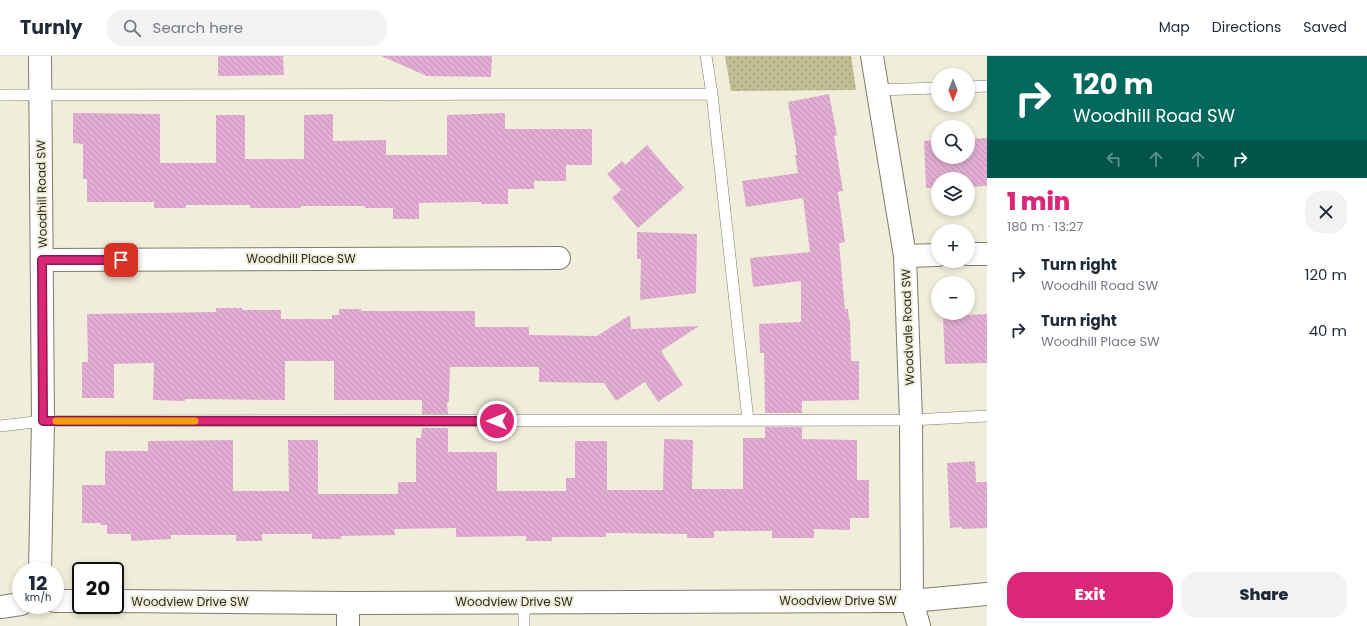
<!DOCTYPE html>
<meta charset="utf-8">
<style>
body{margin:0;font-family:Poppins,sans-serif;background:#f2f2f3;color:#1f2937;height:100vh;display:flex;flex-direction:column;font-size:15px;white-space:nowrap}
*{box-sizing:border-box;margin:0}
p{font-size:13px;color:#747a83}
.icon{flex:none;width:22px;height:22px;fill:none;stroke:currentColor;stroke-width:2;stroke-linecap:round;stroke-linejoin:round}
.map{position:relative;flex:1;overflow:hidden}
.side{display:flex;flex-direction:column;background:#fff;width:380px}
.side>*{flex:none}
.guide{background:#00695c;color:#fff;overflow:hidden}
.needle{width:26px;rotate:180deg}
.controls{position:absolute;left:931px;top:12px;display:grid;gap:8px}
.controls a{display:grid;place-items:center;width:44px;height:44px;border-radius:50%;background:#fff;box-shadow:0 2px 6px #0003;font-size:20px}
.speed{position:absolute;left:12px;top:506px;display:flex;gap:8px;font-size:20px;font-weight:700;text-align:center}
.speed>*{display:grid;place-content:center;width:52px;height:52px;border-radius:50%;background:#fff;box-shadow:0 2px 6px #0003;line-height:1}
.speed small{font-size:10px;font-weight:400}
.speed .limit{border:2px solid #111;border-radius:6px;background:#fff;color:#111}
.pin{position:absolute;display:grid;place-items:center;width:34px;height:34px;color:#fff;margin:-17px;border-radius:8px;box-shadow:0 2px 6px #0006}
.me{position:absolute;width:44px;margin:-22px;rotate:270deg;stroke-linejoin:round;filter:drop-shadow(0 0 3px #0008)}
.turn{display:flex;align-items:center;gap:14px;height:84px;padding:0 20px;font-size:18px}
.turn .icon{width:52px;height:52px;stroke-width:2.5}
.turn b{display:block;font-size:28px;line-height:34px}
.lanes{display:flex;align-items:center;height:38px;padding:0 20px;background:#0003;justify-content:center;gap:20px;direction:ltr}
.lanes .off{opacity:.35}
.round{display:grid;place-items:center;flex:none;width:42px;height:42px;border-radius:16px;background:#f2f2f3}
.headline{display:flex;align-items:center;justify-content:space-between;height:68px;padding:0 20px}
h1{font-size:24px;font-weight:800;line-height:30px;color:#db2777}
.primary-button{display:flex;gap:8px;margin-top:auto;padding:8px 20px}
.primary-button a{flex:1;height:46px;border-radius:16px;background:#db2777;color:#fff;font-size:16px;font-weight:800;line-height:46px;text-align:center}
.primary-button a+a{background:#f2f2f3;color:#1f2937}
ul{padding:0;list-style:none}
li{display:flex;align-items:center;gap:12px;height:56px;padding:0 20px}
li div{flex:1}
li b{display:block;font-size:15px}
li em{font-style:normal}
header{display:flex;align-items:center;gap:24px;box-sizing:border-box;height:56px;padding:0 20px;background:#fff;border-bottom:1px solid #e0e1e3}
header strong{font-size:19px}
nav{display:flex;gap:22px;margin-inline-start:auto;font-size:14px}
.search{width:280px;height:36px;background:#f2f2f3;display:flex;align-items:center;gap:10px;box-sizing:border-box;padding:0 14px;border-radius:16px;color:#747a83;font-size:15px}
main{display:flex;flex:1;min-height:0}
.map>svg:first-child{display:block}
</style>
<header>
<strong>Turnly</strong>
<div class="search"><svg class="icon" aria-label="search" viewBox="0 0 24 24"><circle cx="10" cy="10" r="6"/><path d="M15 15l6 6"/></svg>Search here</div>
<nav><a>Map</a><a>Directions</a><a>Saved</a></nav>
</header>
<main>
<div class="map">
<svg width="987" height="570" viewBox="0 0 987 570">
<defs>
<pattern id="grass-dots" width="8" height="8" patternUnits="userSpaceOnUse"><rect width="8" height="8" fill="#c2bc94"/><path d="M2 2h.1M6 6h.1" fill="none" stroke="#9e9979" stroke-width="1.8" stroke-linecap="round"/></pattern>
<pattern id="building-back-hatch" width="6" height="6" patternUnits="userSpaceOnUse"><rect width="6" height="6" fill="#e2add2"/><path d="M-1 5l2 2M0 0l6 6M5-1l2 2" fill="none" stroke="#c295b4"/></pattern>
</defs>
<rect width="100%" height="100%" fill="#f0eeda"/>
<!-- grass -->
<path fill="url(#grass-dots)" d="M 725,0 L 851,0 L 856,34 L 731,35 Z"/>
<!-- building -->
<path fill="url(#building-back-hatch)" d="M 218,0 L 283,0 L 284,19 L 218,20 Z
M 381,0 L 492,0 L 491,21 L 427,20 Z
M 829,38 L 837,79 L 834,80 L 843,135 L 838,136 L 845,186 L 839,187 L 845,253 L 848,253 L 849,264 L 850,264 L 851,305 L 859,305 L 859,344 L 802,345 L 802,357 L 765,357 L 764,297 L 760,297 L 759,268 L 801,266 L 801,225 L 753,231 L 750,202 L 810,196 L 803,142 L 746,151 L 742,125 L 798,117 L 795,99 L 797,99 L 788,46 Z
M 73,57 L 160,58 L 160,107 L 216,107 L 216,59 L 245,59 L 245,103 L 304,103 L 304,59 L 333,58 L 333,85 L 386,84 L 386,99 L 447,99 L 447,59 L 505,57 L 505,73 L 592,73 L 592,109 L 566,109 L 566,125 L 534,125 L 534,133 L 508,133 L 508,148 L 481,148 L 481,146 L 419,147 L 419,163 L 393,163 L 393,152 L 365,152 L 365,150 L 301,150 L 301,152 L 250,152 L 250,149 L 186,149 L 186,152 L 154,152 L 154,146 L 87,146 L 87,123 L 83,123 L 83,88 L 73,87 Z
M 987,82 L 987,130 L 968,131 L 968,123 L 938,123 L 938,132 L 926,132 L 924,85 L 938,84 L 938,101 L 968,101 L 968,83 Z
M 647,89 L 684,132 L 638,172 L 612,142 L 621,134 L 607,118 L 622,105 L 625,109 Z
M 637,176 L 697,178 L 696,237 L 640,244 L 641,203 L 637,203 Z
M 216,252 L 242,252 L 242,254 L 281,254 L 281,263 L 332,263 L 332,259 L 339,259 L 339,253 L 361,253 L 361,255 L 475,255 L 475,271 L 529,271 L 529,279 L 597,280 L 630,259 L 631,273 L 699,270 L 661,295 L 683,329 L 658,346 L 645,326 L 616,345 L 604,327 L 539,326 L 539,311 L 450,311 L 449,346 L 447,346 L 448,358 L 422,358 L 422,344 L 334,344 L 334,305 L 285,305 L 285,344 L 185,343 L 185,345 L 153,344 L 154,307 L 114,308 L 114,342 L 82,342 L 82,306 L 88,306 L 87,258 L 216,256 Z
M 987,258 L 987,307 L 945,308 L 943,260 Z
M 765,371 L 802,371 L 802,383 L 857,384 L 857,424 L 869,424 L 869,462 L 850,462 L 850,474 L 814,473 L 814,482 L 772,482 L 772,475 L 714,475 L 714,482 L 687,482 L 687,478 L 606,477 L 606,481 L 552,481 L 552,485 L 526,485 L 526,480 L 456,481 L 456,472 L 394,473 L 395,479 L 341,480 L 341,483 L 312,483 L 312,478 L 262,478 L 262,485 L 236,485 L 236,479 L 171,479 L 171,483 L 131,485 L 131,478 L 107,478 L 107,469 L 101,469 L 101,467 L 82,467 L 82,429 L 105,429 L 105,395 L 148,395 L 148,385 L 233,384 L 233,435 L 289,435 L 288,384 L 318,384 L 318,438 L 398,438 L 398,426 L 416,426 L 416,382 L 421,382 L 422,372 L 448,372 L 448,396 L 497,396 L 497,435 L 566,435 L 566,422 L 575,422 L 575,385 L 607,385 L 607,434 L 663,434 L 664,383 L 693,384 L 692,433 L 743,433 L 743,382 L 765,382 Z
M 975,405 L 976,426 L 987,426 L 987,472 L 962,473 L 962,471 L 950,472 L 947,407 Z"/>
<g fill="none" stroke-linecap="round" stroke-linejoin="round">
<defs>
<path id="service" d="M 706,0 L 712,38 L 748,364
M 968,31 L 987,30
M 877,34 L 938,32
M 0,39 L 712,38
M 0,370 L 43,365 L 911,364 L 987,360
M 524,570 L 524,546"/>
<path id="minor" d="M 872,0 L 905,200 L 911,364 L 912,545 L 919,570
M 968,198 L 987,198
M 905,200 L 938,199
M 43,204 L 559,202
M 40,515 L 43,365 L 40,0
M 348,570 L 348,547"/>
<path id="tertiary" d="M 55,545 L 81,545
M 115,545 L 348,547 L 912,545 L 987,538
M 0,551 L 21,548"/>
</defs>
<!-- service casing -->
<use href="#service" stroke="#7f7c6b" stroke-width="12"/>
<!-- minor casing -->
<use href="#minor" stroke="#7f7c6b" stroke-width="24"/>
<!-- tertiary casing -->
<use href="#tertiary" stroke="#7f7c6b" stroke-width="24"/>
<!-- service -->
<use href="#service" stroke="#fff" stroke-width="11"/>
<!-- minor -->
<use href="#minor" stroke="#fff" stroke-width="22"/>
<!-- tertiary -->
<use href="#tertiary" stroke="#fff" stroke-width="22"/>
</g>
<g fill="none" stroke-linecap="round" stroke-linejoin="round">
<defs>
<path id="route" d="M 121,204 L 42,204 L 43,365 L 497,365"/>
</defs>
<!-- route casing -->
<use href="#route" stroke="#8e194d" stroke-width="10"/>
<!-- route -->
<use href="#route" stroke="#db2777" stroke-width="7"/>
<!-- slow -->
<path stroke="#f59e0b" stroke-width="7" d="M 56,365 L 195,365"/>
</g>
<g text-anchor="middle" stroke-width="4" stroke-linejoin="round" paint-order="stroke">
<!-- street labels -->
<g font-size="12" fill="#2c2b24" stroke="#f0eeda">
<text transform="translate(42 138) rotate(-91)" y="4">Woodhill Road SW</text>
<text x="301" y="207">Woodhill Place SW</text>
<text transform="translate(908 271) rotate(-92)" y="4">Woodvale Road SW</text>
<text x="838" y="549">Woodview Drive SW</text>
<text x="190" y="550">Woodview Drive SW</text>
<text x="514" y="550">Woodview Drive SW</text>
</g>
</g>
</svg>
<div class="controls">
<a><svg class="needle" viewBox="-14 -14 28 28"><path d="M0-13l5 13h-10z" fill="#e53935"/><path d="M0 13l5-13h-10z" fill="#747a83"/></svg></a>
<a><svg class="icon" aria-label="search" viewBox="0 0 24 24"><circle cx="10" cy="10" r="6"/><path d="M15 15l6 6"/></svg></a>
<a><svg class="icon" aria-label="layers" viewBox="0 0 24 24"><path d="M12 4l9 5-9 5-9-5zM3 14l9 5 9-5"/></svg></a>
<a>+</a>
<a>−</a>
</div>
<div class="speed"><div>12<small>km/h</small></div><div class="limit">20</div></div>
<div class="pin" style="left:121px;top:204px;background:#d93025"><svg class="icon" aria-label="arrive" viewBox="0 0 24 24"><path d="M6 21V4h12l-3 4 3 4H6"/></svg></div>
<svg class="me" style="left:497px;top:365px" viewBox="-20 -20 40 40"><circle r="17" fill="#db2777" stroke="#fff" stroke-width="3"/><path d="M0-11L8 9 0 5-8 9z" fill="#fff"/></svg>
</div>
<section class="side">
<div class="guide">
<div class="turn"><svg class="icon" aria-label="right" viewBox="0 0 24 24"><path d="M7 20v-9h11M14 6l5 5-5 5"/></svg><div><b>120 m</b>Woodhill Road SW</div></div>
<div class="lanes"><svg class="icon off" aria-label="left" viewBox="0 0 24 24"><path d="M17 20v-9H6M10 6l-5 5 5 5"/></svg><svg class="icon off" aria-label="ahead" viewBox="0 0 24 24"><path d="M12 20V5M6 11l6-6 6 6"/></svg><svg class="icon off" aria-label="ahead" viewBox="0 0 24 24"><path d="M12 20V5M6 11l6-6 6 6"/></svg><svg class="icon" aria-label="right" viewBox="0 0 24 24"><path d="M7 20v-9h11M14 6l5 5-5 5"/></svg></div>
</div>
<div class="headline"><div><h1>1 min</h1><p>180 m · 13:27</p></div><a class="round"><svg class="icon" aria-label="close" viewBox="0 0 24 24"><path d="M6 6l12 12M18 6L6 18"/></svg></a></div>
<ul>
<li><svg class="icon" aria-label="right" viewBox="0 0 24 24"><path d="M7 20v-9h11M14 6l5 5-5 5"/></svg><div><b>Turn right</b><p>Woodhill Road SW</p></div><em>120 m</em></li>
<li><svg class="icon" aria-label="right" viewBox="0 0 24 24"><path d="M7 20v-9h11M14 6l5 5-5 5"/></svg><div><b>Turn right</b><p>Woodhill Place SW</p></div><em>40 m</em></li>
</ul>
<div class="primary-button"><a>Exit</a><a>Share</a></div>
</section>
</main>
